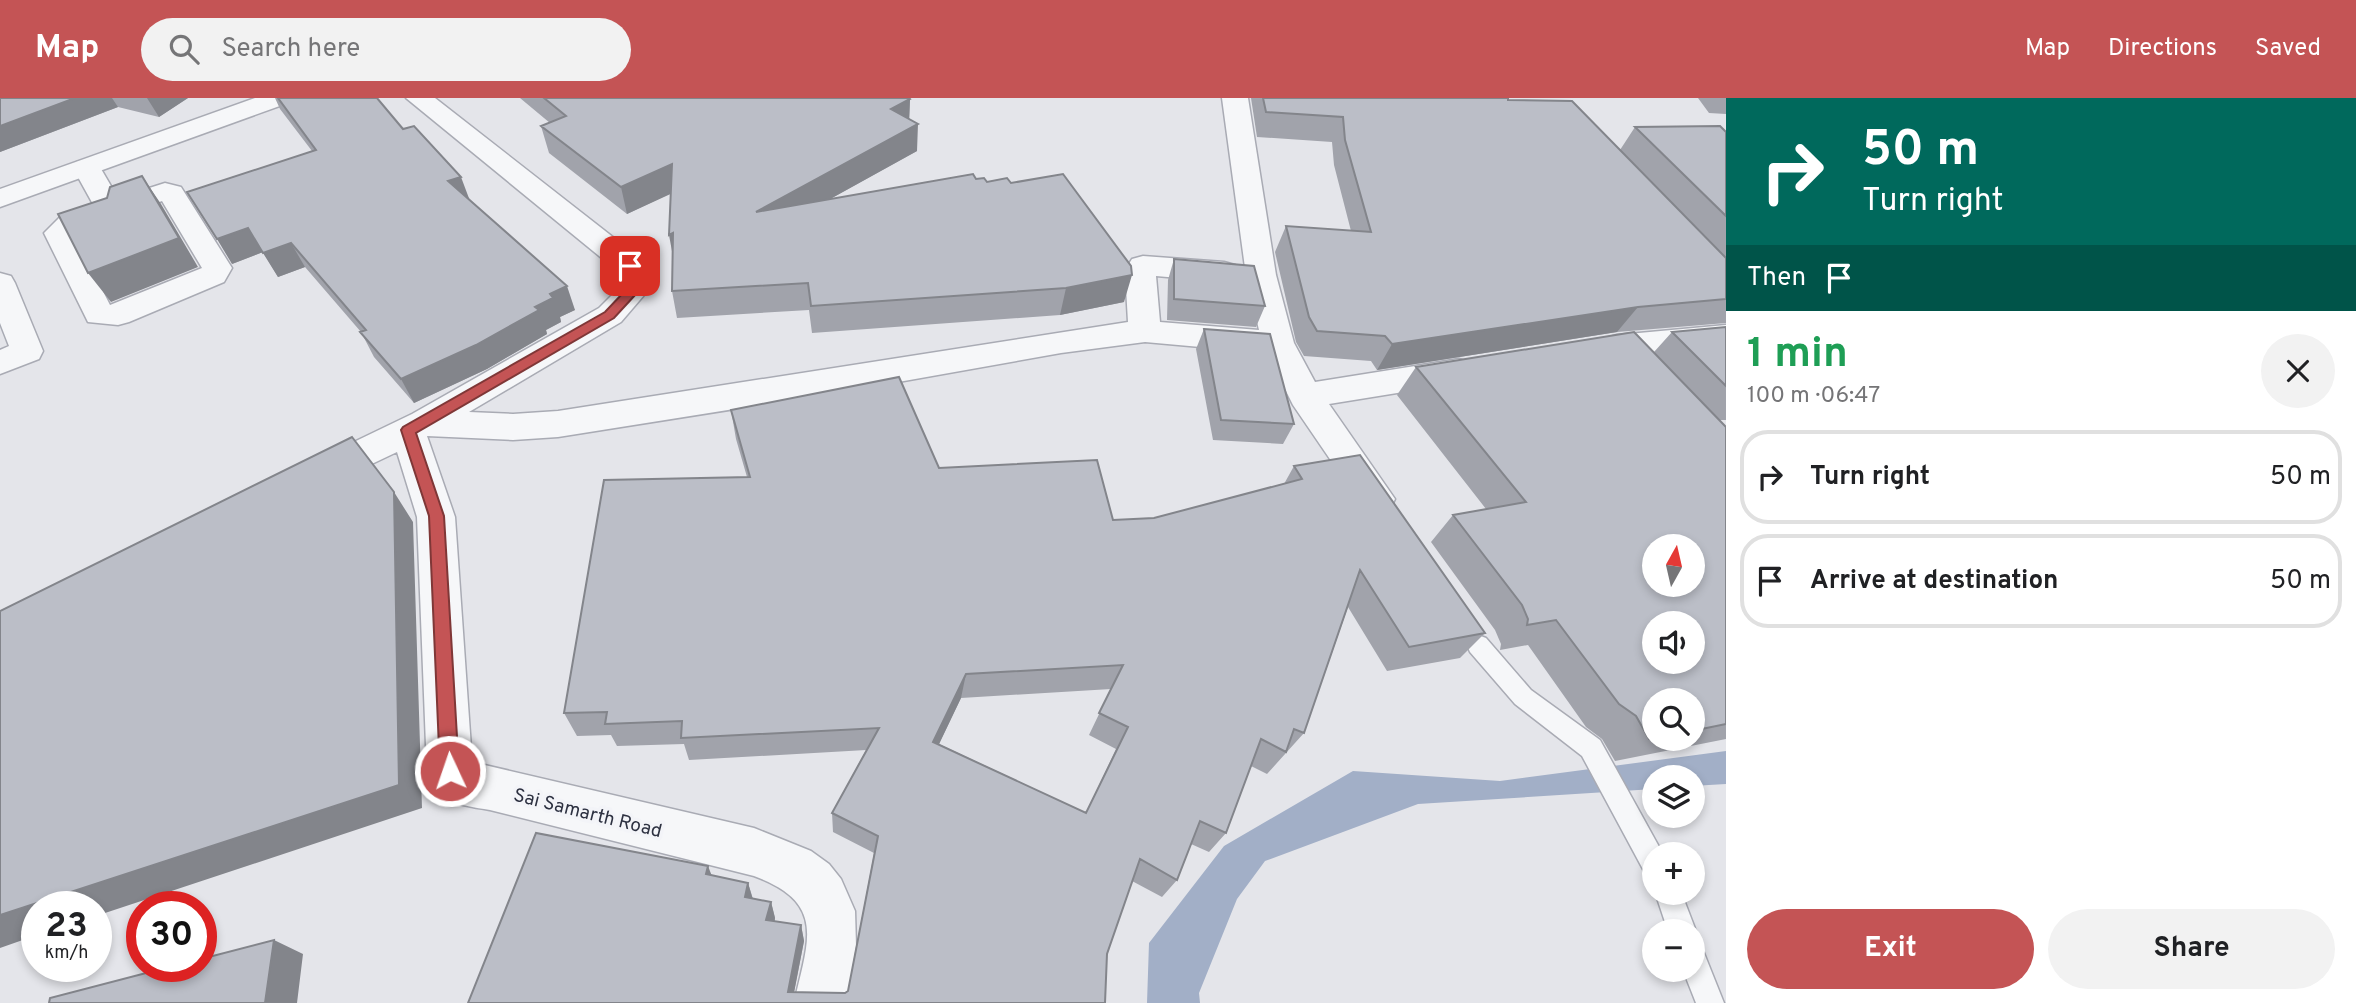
<!DOCTYPE html>
<meta charset="utf-8">
<style>
body{margin:0;font-family:Overpass,sans-serif;background:#f2f2f2;color:#202124;height:100vh;display:flex;flex-direction:column;font-size:26px;white-space:nowrap}
*{box-sizing:border-box;margin:0}
p{font-size:23px;color:#757577}
.icon{flex:none;width:38px;height:38px;fill:none;stroke:currentColor;stroke-width:2;stroke-linecap:round;stroke-linejoin:round}
.map{position:relative;flex:1;overflow:hidden}
.drawer{display:flex;flex-direction:column;background:#fff;width:630px}
.drawer>*{flex:none}
.guide{background:#00695c;color:#fff;overflow:hidden}
.needle{width:46px;rotate:8deg}
.tools{position:absolute;left:1642px;top:436px;display:grid;gap:14px}
.tools a{display:grid;place-items:center;width:63px;height:63px;border-radius:50%;background:#fff;box-shadow:0 4px 10px #0003;font-size:35px}
.speed{position:absolute;left:21px;top:793px;display:flex;gap:14px;font-size:35px;font-weight:700;text-align:center}
.speed>*{display:grid;place-content:center;width:91px;height:91px;border-radius:50%;background:#fff;box-shadow:0 4px 10px #0003;line-height:1}
.speed small{font-size:18px;font-weight:400}
.speed .limit{border:10px solid #d22;background:#fff;color:#111}
.pin{position:absolute;display:grid;place-items:center;width:60px;height:60px;color:#fff;margin:-30px;border-radius:14px;box-shadow:0 4px 10px #0006}
.me{position:absolute;width:77px;margin:-38px;rotate:357deg;stroke-linejoin:round;filter:drop-shadow(0 0 5px #0008)}
.turn{display:flex;align-items:center;gap:24px;height:147px;padding:0 21px;font-size:32px}
.turn .icon{width:91px;height:91px;stroke-width:2.5}
.turn b{display:block;font-size:49px;line-height:60px}
.then{display:flex;align-items:center;height:66px;padding:0 21px;background:#0003;gap:14px;font-size:26px}
.round{display:grid;place-items:center;flex:none;width:74px;height:74px;border-radius:37px;background:#f2f2f2}
.head{display:flex;align-items:center;justify-content:space-between;height:119px;padding:0 21px}
h1{font-size:42px;font-weight:700;line-height:52px;color:#1e9e55}
.cta{display:flex;gap:14px;margin-top:auto;padding:14px 21px}
.cta a{flex:1;height:80px;border-radius:42px;background:#c45455;color:#fff;font-size:28px;font-weight:700;line-height:80px;text-align:center}
.cta a+a{background:#f2f2f2;color:#202124}
ul{padding:0;list-style:none}
li{display:flex;align-items:center;gap:21px;height:94px;margin:0 14px 10px;padding:0 7px;border:4px solid #e0e0e0;border-radius:28px}
li div{flex:1}
li b{display:block;font-size:26px}
li em{font-style:normal}
header{display:flex;align-items:center;gap:42px;box-sizing:border-box;height:98px;padding:0 35px;background:#c45455;color:#fff}
header strong{font-size:33px}
nav{display:flex;gap:38px;margin-inline-start:auto;font-size:24px}
.search{width:490px;height:63px;background:#f2f2f2;display:flex;align-items:center;gap:18px;box-sizing:border-box;padding:0 24px;border-radius:38px;color:#757577;font-size:26px}
main{display:flex;flex:1;min-height:0}
.map>svg:first-child{display:block}
</style>
<header>
<strong>Map</strong>
<div class="search"><svg class="icon" aria-label="search" viewBox="0 0 24 24"><circle cx="10" cy="10" r="6"/><path d="M15 15l6 6"/></svg>Search here</div>
<nav><a>Map</a><a>Directions</a><a>Saved</a></nav>
</header>
<main>
<div class="map">
<svg width="1726" height="905" viewBox="0 0 1726 905">
<rect width="100%" height="100%" fill="#e4e5ea"/>
<!-- water -->
<path fill="#a2afc7" d="M 1726,653 L 1726,686 L 1692,688 L 1692,679 L 1654,679 L 1654,691 L 1418,706 L 1265,763 L 1237,801 L 1199,895 L 1200,905 L 1147,905 L 1149,845 L 1224,748 L 1353,673 L 1500,683 Z"/>
<g fill="none" stroke-linecap="round" stroke-linejoin="round">
<defs>
<path id="service" d="M 1478,537 L 1486,540 L 1531,592 L 1600,642 L 1663,756 L 1654,756 L 1654,779 L 1645,775 L 1582,658 L 1515,606 L 1470,554 L 1467,547 L 1470,540 Z
M 1655,794 L 1681,794 L 1696,833 L 1692,841 L 1692,833 L 1668,833 Z
M 1692,846 L 1702,850 L 1724,905 L 1696,905 L 1683,872 L 1692,872 Z"/>
<path id="minor" d="M 406,0 L 435,0 L 641,161 L 645,168 L 645,196 L 621,224 L 469,314 L 513,316 L 558,313 L 1128,224 L 1125,172 L 1132,161 L 1143,158 L 1224,164 L 1235,167 L 1239,174 L 1235,181 L 1224,184 L 1156,178 L 1160,224 L 1259,232 L 1246,177 L 1222,0 L 1248,0 L 1276,177 L 1294,245 L 1315,284 L 1459,261 L 1471,265 L 1476,273 L 1471,281 L 1459,285 L 1329,306 L 1395,401 L 1390,411 L 1377,415 L 1364,411 L 1293,307 L 1267,255 L 1145,244 L 1061,255 L 842,294 L 558,339 L 513,342 L 427,338 L 455,419 L 472,664 L 754,730 L 811,753 L 829,766 L 841,781 L 855,813 L 856,848 L 846,905 L 794,905 C 808,842 827,805 754,778 L 490,712 C 458,707 442,705 427,673 L 417,419 L 397,354 L 317,392 L 304,388 L 299,378 L 304,368 L 412,316 L 599,210 L 615,194 L 615,171 Z
M 87,62 L 97,64 L 118,100 L 165,85 L 181,89 L 232,170 L 224,184 L 129,224 L 118,227 L 88,224 L 44,135 L 59,120 L 94,108 L 73,70 L 77,64 ZM 162,103 L 202,170 L 110,207 L 74,137 L 79,132 L 103,124 L 115,129 L 125,126 L 129,120 L 127,116 Z
M 0,175 L 11,178 L 15,185 L 43,253 L 39,261 L 0,276 L 0,252 L 9,248 L 0,225 Z
M 1726,227 L 1726,249 L 1617,259 L 1606,256 L 1601,248 L 1606,240 L 1617,237 Z"/>
<path id="tertiary" d="M 255,0 L 292,0 L 288,5 L 0,109 L 0,91 Z"/>
</defs>
<!-- service casing -->
<use href="#service" stroke="#a9abb4" stroke-width="3"/>
<!-- minor casing -->
<use href="#minor" stroke="#a9abb4" stroke-width="3"/>
<!-- tertiary casing -->
<use href="#tertiary" stroke="#a9abb4" stroke-width="3"/>
<!-- service -->
<use href="#service" fill="#f6f7f9" fill-rule="evenodd"/>
<!-- minor -->
<use href="#minor" fill="#f6f7f9" fill-rule="evenodd"/>
<!-- tertiary -->
<use href="#tertiary" fill="#f6f7f9" fill-rule="evenodd"/>
</g>
<!-- wall -->
<path fill="#a1a3ab" fill-rule="evenodd" d="M 0,0 L 188,0 L 159,19 L 118,9 L 0,54 Z
M 275,0 L 377,0 L 403,31 L 575,212 L 560,219 L 561,224 L 546,232 L 547,236 L 487,271 L 414,305 L 374,259 L 361,234 L 305,169 L 278,179 L 263,154 L 232,166 L 312,53 L 280,11 Z
M 520,0 L 909,0 L 910,1 L 909,21 L 917,53 L 830,101 L 976,81 L 987,84 L 1011,85 L 1124,204 L 1060,217 L 812,235 L 809,212 L 677,220 L 672,193 L 673,156 L 671,95 L 627,116 L 549,55 L 541,28 L 550,25 Z
M 1251,0 L 1508,0 L 1508,2 L 1620,52 L 1635,29 L 1726,34 L 1726,225 L 1617,234 L 1377,272 L 1371,263 L 1304,258 L 1296,244 L 1275,154 L 1286,128 L 1351,133 L 1334,67 L 1332,44 L 1257,39 Z
M 1698,0 L 1726,0 L 1726,16 L 1709,15 Z
M 1174,161 L 1265,208 L 1256,229 L 1167,222 L 1168,182 Z
M 1726,229 L 1726,322 L 1719,322 L 1726,329 L 1726,641 L 1615,663 L 1602,641 L 1586,629 L 1528,547 L 1500,552 L 1501,546 L 1495,532 L 1431,444 L 1453,417 L 1486,411 L 1397,297 L 1416,269 L 1654,254 L 1672,234 ZM 1692,602 L 1692,640 L 1654,640 Z
M 1204,231 L 1294,326 L 1283,346 L 1213,342 L 1196,251 Z
M 731,312 L 939,370 L 1113,422 L 1154,420 L 1284,386 L 1294,368 L 1485,535 L 1460,560 L 1387,573 L 1348,509 L 1304,635 L 1267,676 L 1251,668 L 1226,735 L 1209,754 L 1191,746 L 1177,782 L 1162,799 L 1132,783 L 1107,856 L 1105,905 L 468,905 L 712,778 L 748,785 L 753,801 L 771,804 L 775,820 L 775,823 L 801,827 L 804,843 L 794,894 L 845,895 L 848,893 L 874,755 L 833,734 L 832,715 L 866,652 L 689,662 L 684,646 L 617,648 L 611,637 L 577,638 L 564,615 L 747,379 L 736,341 ZM 1111,591 L 1089,637 L 1116,651 L 1086,715 L 939,646 L 961,600 Z"/>
<!-- shaded-wall -->
<path fill="#83858b" d="M 75,0 L 112,0 L 118,9 L 0,54 L 0,28 Z
M 147,0 L 188,0 L 159,19 Z
M 910,1 L 909,27 L 891,11 Z
M 918,26 L 917,53 L 758,141 L 756,114 Z
M 672,66 L 677,93 L 627,116 L 621,89 Z
M 142,78 L 161,106 L 198,169 L 111,204 L 88,175 Z
M 461,79 L 470,103 L 448,83 Z
M 248,130 L 263,154 L 232,166 L 217,141 Z
M 673,135 L 674,164 L 669,137 Z
M 291,145 L 305,169 L 278,179 L 263,155 Z
M 1132,177 L 1124,204 L 1060,217 L 1066,190 Z
M 567,188 L 575,212 L 560,219 L 561,224 L 546,232 L 547,236 L 487,271 L 414,305 L 401,281 L 535,209 L 550,196 Z
M 1638,209 L 1617,234 L 1377,272 L 1392,246 Z
M 394,394 L 413,424 L 422,710 L 96,818 L 96,808 L 37,808 L 37,837 L 0,850 L 0,817 Z
M 966,576 L 961,600 L 930,665 L 933,644 Z
M 708,768 L 715,786 L 706,776 Z
M 748,785 L 753,802 L 745,799 Z
M 771,804 L 775,820 L 771,838 L 766,822 Z
M 801,827 L 804,843 L 792,905 L 788,894 Z
M 274,842 L 303,856 L 297,905 L 265,905 Z"/>
<!-- building -->
<path fill="#bbbec7" stroke="#83858b" stroke-width="2" fill-rule="evenodd" d="M 0,0 L 75,0 L 0,28 Z
M 278,0 L 377,0 L 403,31 L 414,28 L 461,79 L 448,83 L 567,188 L 550,196 L 553,200 L 535,209 L 539,212 L 476,247 L 401,281 L 360,234 L 366,232 L 291,145 L 263,155 L 248,130 L 217,141 L 187,94 L 316,52 Z
M 544,0 L 909,0 L 910,1 L 891,11 L 918,26 L 756,114 L 973,76 L 976,81 L 984,80 L 987,84 L 1007,80 L 1011,85 L 1063,76 L 1131,168 L 1132,177 L 1066,190 L 811,208 L 808,185 L 672,193 L 673,135 L 669,137 L 672,66 L 621,89 L 541,28 L 566,18 Z
M 1263,0 L 1508,0 L 1508,2 L 1572,3 L 1726,160 L 1726,201 L 1638,209 L 1392,246 L 1385,238 L 1317,233 L 1309,219 L 1286,128 L 1371,134 L 1345,42 L 1343,19 L 1266,14 Z
M 1720,28 L 1726,34 L 1726,118 L 1635,29 Z
M 142,78 L 179,140 L 88,175 L 58,116 L 107,100 L 110,89 Z
M 1174,161 L 1254,168 L 1265,208 L 1174,201 Z
M 1726,229 L 1726,288 L 1672,234 Z
M 1204,231 L 1270,236 L 1294,326 L 1221,322 Z
M 1634,234 L 1726,329 L 1726,626 L 1692,633 L 1692,602 L 1654,602 L 1654,640 L 1649,641 L 1636,618 L 1619,606 L 1556,522 L 1527,527 L 1528,521 L 1522,507 L 1453,417 L 1526,404 L 1416,269 ZM 1654,448 L 1692,448 L 1692,486 L 1654,486 ZM 1654,525 L 1692,525 L 1692,564 L 1654,564 Z
M 899,279 L 939,370 L 1097,362 L 1113,422 L 1154,420 L 1302,381 L 1294,368 L 1360,357 L 1485,535 L 1409,549 L 1360,472 L 1304,635 L 1294,631 L 1286,654 L 1261,641 L 1226,735 L 1200,723 L 1177,782 L 1140,761 L 1107,856 L 1105,905 L 468,905 L 536,735 L 708,768 L 706,776 L 748,785 L 745,799 L 771,804 L 766,822 L 801,827 L 788,894 L 845,895 L 848,893 L 878,738 L 832,715 L 879,630 L 681,640 L 682,623 L 605,626 L 607,614 L 564,615 L 604,382 L 750,379 L 731,312 ZM 1123,567 L 1099,615 L 1128,629 L 1086,715 L 933,644 L 966,576 Z
M 352,339 L 394,394 L 399,687 L 0,817 L 0,513 Z
M 274,842 L 265,905 L 49,905 L 50,900 L 173,868 L 201,868 L 201,861 Z"/>
<!-- route -->
<path fill="#c45455" stroke="#7f3737" stroke-width="2" d="M 630,164 L 636,168 L 636,196 L 614,220 L 416,335 L 444,418 L 459,673 L 456,679 L 450,682 L 443,679 L 440,673 L 429,418 L 401,332 L 403,329 L 605,214 L 623,195 L 624,168 Z"/>
<g text-anchor="middle" stroke-width="7" stroke-linejoin="round" paint-order="stroke">
<!-- street labels -->
<g font-size="19" fill="#2d3141" stroke="#f3f4f8">
<text transform="translate(588 714) rotate(14)" y="7">Sai Samarth Road</text>
</g>
</g>
</svg>
<div class="tools">
<a><svg class="needle" viewBox="-14 -14 28 28"><path d="M0-13l5 13h-10z" fill="#e53935"/><path d="M0 13l5-13h-10z" fill="#757577"/></svg></a>
<a><svg class="icon" aria-label="sound" viewBox="0 0 24 24"><path d="M4 9h4l5-4v14l-5-4H4zM17 9q2 3 0 6"/></svg></a>
<a><svg class="icon" aria-label="search" viewBox="0 0 24 24"><circle cx="10" cy="10" r="6"/><path d="M15 15l6 6"/></svg></a>
<a><svg class="icon" aria-label="layers" viewBox="0 0 24 24"><path d="M12 4l9 5-9 5-9-5zM3 14l9 5 9-5"/></svg></a>
<a>+</a>
<a>−</a>
</div>
<div class="speed"><div>23<small>km/h</small></div><div class="limit">30</div></div>
<div class="pin" style="left:630px;top:168px;background:#d93025"><svg class="icon" aria-label="arrive" viewBox="0 0 24 24"><path d="M6 21V4h12l-3 4 3 4H6"/></svg></div>
<svg class="me" style="left:450px;top:673px" viewBox="-20 -20 40 40"><circle r="17" fill="#c45455" stroke="#fff" stroke-width="3"/><path d="M0-11L8 9 0 5-8 9z" fill="#fff"/></svg>
</div>
<section class="drawer">
<div class="guide">
<div class="turn"><svg class="icon" aria-label="right" viewBox="0 0 24 24"><path d="M7 20v-9h11M14 6l5 5-5 5"/></svg><div><b>50 m</b>Turn right</div></div>
<div class="then">Then<svg class="icon" aria-label="arrive" viewBox="0 0 24 24"><path d="M6 21V4h12l-3 4 3 4H6"/></svg></div>
</div>
<div class="head"><div><h1>1 min</h1><p>100 m · 06:47</p></div><a class="round"><svg class="icon" aria-label="close" viewBox="0 0 24 24"><path d="M6 6l12 12M18 6L6 18"/></svg></a></div>
<ul>
<li><svg class="icon" aria-label="right" viewBox="0 0 24 24"><path d="M7 20v-9h11M14 6l5 5-5 5"/></svg><div><b>Turn right</b></div><em>50 m</em></li>
<li><svg class="icon" aria-label="arrive" viewBox="0 0 24 24"><path d="M6 21V4h12l-3 4 3 4H6"/></svg><div><b>Arrive at destination</b></div><em>50 m</em></li>
</ul>
<div class="cta"><a>Exit</a><a>Share</a></div>
</section>
</main>
